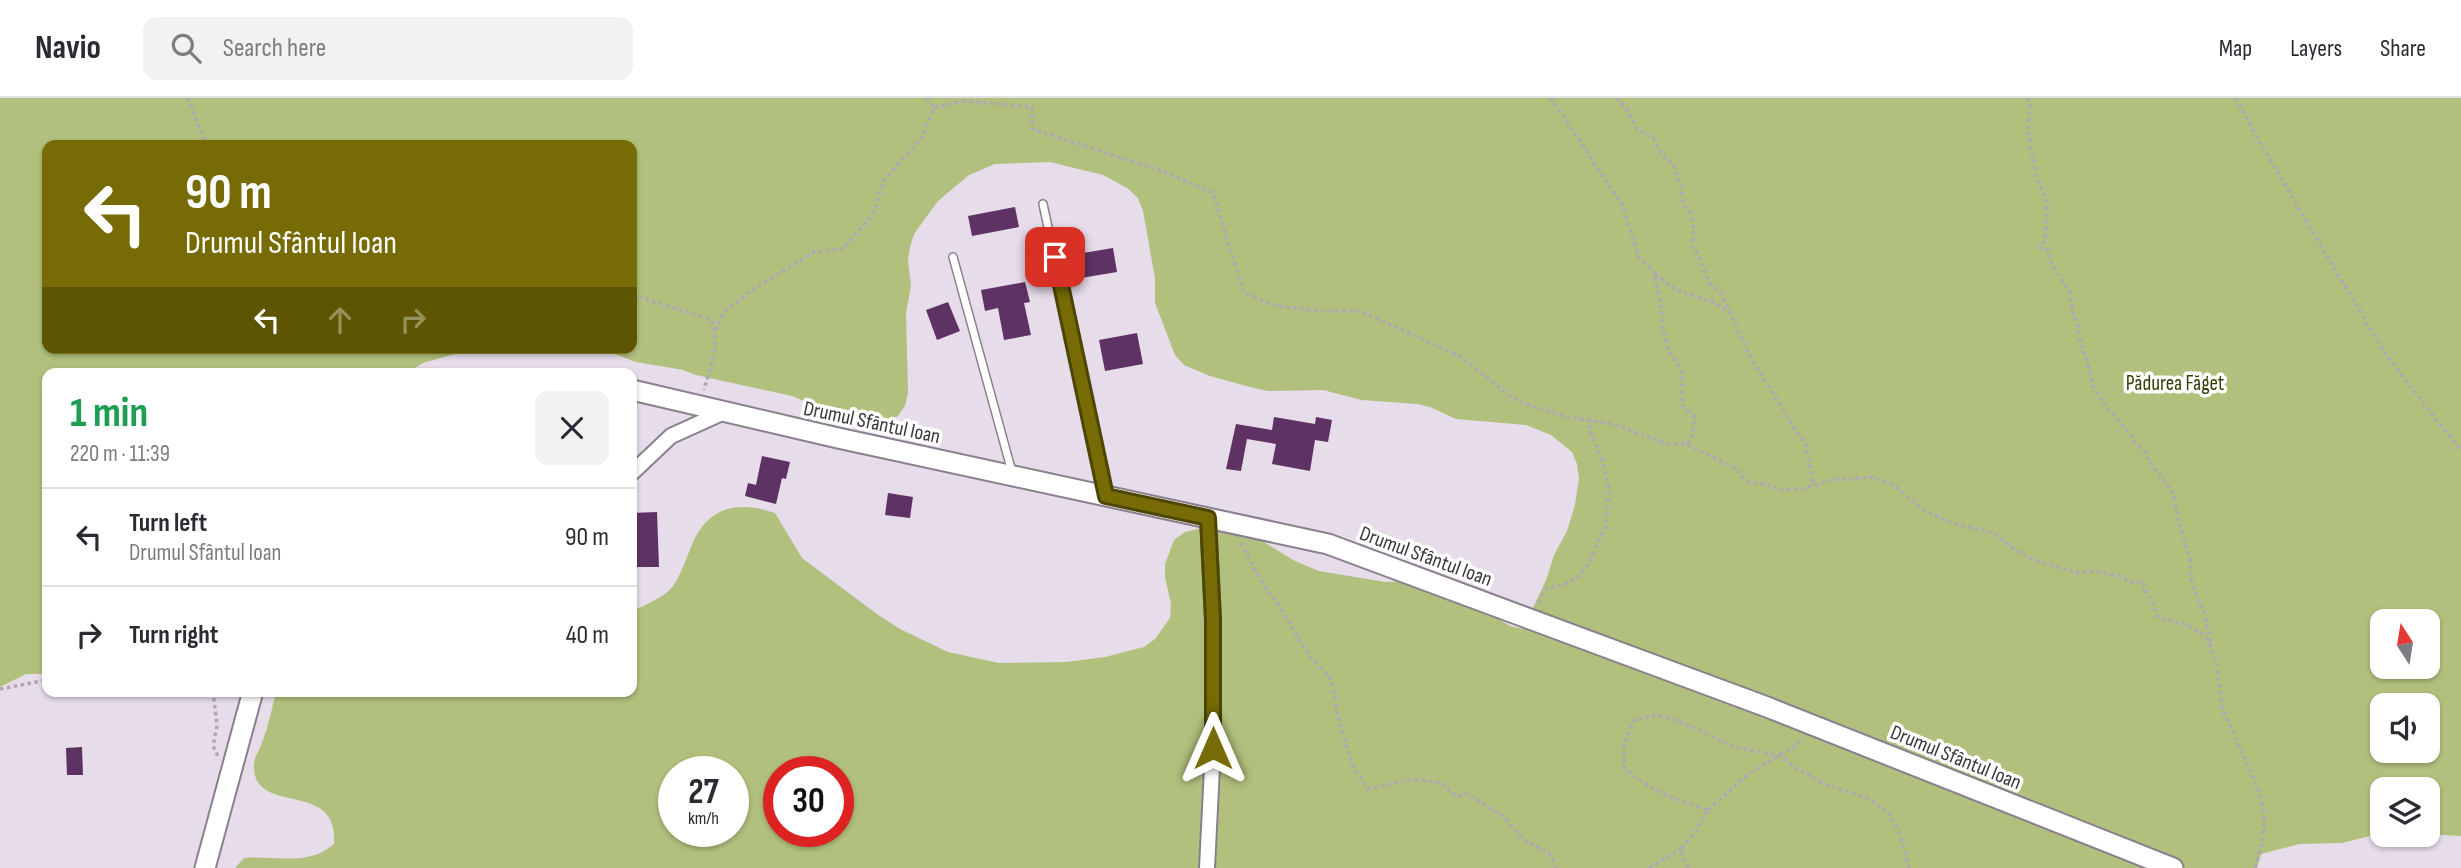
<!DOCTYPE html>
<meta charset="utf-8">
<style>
body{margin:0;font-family:"Sofia Sans Condensed",sans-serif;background:#f2f2f3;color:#2b2b33;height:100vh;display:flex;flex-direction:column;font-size:26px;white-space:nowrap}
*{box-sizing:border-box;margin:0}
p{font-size:23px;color:#7c7c81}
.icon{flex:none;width:38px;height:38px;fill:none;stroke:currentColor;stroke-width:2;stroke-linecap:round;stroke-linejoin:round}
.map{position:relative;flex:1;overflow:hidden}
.panel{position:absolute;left:42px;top:270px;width:595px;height:329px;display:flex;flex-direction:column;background:#fff;border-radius:14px;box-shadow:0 2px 5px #0004}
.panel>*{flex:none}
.guide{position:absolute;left:42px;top:42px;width:595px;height:214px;border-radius:14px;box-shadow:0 2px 5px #0004;background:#766b04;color:#fff;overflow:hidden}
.needle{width:46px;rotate:348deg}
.tools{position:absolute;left:2370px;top:511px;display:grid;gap:14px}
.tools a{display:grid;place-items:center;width:70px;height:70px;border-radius:14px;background:#fff;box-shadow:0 2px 5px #0004;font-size:35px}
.speed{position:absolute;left:658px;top:658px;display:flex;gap:14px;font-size:35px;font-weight:700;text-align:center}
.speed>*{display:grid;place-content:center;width:91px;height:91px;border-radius:50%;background:#fff;box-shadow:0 2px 5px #0004;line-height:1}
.speed small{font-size:18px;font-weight:400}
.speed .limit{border:10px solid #d22;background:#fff;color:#111}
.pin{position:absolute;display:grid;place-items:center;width:60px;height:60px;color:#fff;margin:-30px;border-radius:14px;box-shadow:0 4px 10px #0006}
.me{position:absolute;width:77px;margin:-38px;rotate:0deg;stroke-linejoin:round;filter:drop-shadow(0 0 5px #0008)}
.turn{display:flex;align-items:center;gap:24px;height:147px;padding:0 28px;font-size:32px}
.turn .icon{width:91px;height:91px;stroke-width:2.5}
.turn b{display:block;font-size:49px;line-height:60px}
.lanes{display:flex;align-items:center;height:66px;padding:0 28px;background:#0003;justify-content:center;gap:35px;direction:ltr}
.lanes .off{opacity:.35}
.round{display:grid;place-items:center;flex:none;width:74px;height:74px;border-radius:14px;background:#f2f2f3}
.overview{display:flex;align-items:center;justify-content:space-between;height:119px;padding:0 28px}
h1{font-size:42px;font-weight:700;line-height:52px;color:#1e9e55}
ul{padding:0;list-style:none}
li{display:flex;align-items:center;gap:21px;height:98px;padding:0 28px;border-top:2px solid #e1e1e2}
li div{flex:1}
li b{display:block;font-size:26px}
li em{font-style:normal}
header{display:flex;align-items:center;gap:42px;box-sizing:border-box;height:98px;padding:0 35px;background:#fff;border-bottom:2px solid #e1e1e2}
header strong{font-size:33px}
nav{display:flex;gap:38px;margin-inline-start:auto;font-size:24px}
.search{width:490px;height:63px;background:#f2f2f3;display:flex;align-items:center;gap:18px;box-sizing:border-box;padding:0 24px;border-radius:14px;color:#7c7c81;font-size:26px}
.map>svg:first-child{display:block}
</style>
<header>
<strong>Navio</strong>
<div class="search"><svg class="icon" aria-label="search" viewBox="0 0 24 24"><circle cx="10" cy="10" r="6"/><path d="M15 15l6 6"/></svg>Search here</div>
<nav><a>Map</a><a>Layers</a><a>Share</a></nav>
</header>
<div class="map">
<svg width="2461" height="770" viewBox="0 0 2461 770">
<rect width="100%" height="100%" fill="#e6dcea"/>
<!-- green -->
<path fill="#b1c07d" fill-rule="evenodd" d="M 0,0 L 2461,0 L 2461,738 L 2427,736 L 2427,691 L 2382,691 L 2382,735 L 2342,745 L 2300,746 L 2261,756 L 2257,770 L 235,770 L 244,760 C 276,757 308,769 334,746 C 339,681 257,718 254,671 C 253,660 258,655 262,645 C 268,629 272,611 276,593 L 632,593 L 632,513 C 644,508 665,499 673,488 C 682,475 687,458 693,444 C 710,407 740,403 775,415 L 802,460 L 877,516 L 900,531 L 948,554 L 999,565 L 1066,564 L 1105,559 L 1144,549 L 1155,541 L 1170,520 L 1171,506 L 1165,479 L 1165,466 L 1174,442 L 1185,434 L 1210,428 L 1249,435 L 1295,463 L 1319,473 L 1385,484 L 1411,483 L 1487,514 L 1510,528 L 1523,531 L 1546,482 L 1554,457 L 1567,433 L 1575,407 L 1579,380 L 1577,366 L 1572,354 L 1551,337 L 1526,327 L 1456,321 L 1430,309 L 1417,306 L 1362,302 L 1323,292 L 1268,293 L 1254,290 L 1210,278 L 1184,267 L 1175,257 L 1155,205 L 1155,180 L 1143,113 L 1138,100 L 1127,90 L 1103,77 L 1050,64 L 995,66 L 969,77 L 938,103 L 914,136 L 910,149 L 908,162 L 911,188 L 906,215 L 908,295 L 905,308 L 897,319 L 884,323 L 871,323 L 831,314 L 792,298 L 696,277 L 683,272 L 636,264 L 599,250 L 632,250 L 632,47 L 47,47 L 47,250 L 476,250 L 423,265 L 407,275 L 47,275 L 47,576 L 26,576 L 0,589 ZM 2382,523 L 2427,523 L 2427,569 L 2382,569 ZM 2382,607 L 2427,607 L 2427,653 L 2382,653 ZM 674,674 L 733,674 L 733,733 L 674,733 ZM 779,674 L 838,674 L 838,733 L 779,733 Z"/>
<!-- building -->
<path fill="#5f3264" d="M 1015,109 L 1019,129 L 972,138 L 968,118 Z
M 1113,150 L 1117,174 L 1075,181 L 1071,157 Z
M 1025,184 L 1030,204 L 1024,205 L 1031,237 L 1004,242 L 998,210 L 985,213 L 981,192 Z
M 948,204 L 960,233 L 937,242 L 926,212 Z
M 1137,235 L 1143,266 L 1105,273 L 1099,242 Z
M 1274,319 L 1315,326 L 1316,319 L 1332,322 L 1328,344 L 1315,342 L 1310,373 L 1272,366 L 1276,346 L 1247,341 L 1241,373 L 1226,371 L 1236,326 L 1272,332 Z
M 762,358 L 790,364 L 786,381 L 782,380 L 776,406 L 745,398 L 748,385 L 756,387 Z
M 888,395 L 913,399 L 910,420 L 885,417 Z
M 657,414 L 659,469 L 632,469 L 632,415 Z
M 82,649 L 83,677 L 67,677 L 66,650 Z"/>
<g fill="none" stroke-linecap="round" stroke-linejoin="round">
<defs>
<path id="service" d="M 1043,106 L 1105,394
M 953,159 L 1012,374"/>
<path id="minor" d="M 632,375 L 671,338 L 724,314
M 1207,770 L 1213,650 L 1213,522 L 1208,420"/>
<path id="secondary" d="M 632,292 L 838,340 L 1328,446 L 1767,609 L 2173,770
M 205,770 L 253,593"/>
</defs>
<!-- service casing -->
<use href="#service" stroke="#8a808d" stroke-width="10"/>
<!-- minor casing -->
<use href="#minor" stroke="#8a808d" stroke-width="18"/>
<!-- secondary casing -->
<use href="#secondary" stroke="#8a808d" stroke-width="23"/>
<!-- path -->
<path stroke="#afa7b2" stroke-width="3.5" stroke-dasharray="3.5 3.5" stroke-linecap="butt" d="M 188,0 L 206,47
M 927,0 L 934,10
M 1551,0 L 1613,93 L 1623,109 L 1639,159 L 1654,174 L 1662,214 L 1661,225 L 1669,254 L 1681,270 L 1683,308 L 1695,320 L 1692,339 L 1686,346
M 1616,0 L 1626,10 L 1637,31 L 1653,40 L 1661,56 L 1674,68 L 1681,88 L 1683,105 L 1691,116 L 1694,132 L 1692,149 L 1698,156 L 1709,184 L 1721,195 L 1751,260 L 1789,322 L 1806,347 L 1813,388
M 2027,0 L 2030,5 L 2028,33 L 2036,77 L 2047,103 L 2047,129 L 2043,147 L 2040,150 L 2048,152 L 2050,162 L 2070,195 L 2072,212 L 2078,228 L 2081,248 L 2088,264 L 2092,287 L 2104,306 L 2133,339 L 2134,344 L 2145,354 L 2152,368 L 2166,384 L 2174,399 L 2178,421 L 2190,461 L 2192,486 L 2204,514 L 2211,547
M 2236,0 L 2256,38 L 2386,257 L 2461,353
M 1655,176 L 1676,192 L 1715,205 L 1728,213
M 632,197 L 710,221 C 722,245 710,268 704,292
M 715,232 L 726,212 L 752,192 L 814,154 L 843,151 L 873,116 L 884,82 L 921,41 L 934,10 L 964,3 L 1032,9 L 1032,31 L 1159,72 L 1213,95 L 1244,195 L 1276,208 L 1323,213 L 1361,213 L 1463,260 L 1511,299 L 1525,306 L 1568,319 L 1614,326 L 1667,346 L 1686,346 L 1735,370 L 1748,384 L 1765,386 L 1781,392 L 1802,391 L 1832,382 L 1874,379 L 1896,389 L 1925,413 L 1951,425 L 1991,434 L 2019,454 L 2037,463 L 2078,475 L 2093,473 L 2120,478 L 2130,484 L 2143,484 L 2145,493 L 2152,503 L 2158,520 C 2170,522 2192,527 2202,536 C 2220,554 2218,585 2222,607 C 2223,616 2229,624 2232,632 C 2242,658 2259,684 2263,712 C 2266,733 2261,750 2255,770
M 1241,445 L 1260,481 L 1286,519 L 1308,556 L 1331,581 L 1338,619 L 1352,666 L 1368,691 L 1413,681 L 1442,685 L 1456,699 L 1467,696 L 1504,719 L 1522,741 L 1549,755 L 1556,770
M 1539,505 L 1546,491 L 1569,485 L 1581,476 L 1589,465 L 1606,428 L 1609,389 L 1602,361 L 1589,332 L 1592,323
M 0,591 L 47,582
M 213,593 L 217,628 L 213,648 L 218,658
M 1708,712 L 1750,675 L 1796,647 L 1802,639
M 1649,770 L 1681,751
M 1688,770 L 1681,751 L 1697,732 L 1708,712 C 1675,702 1652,693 1625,671 L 1623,652 L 1633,623 L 1653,617 L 1670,620 L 1704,634 L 1731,648 L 1780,658 L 1796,670 L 1825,686 L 1869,701 L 1889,715 L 1900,736 L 1909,770"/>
<!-- service -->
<use href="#service" stroke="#fff" stroke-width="7"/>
<!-- minor -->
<use href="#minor" stroke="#fff" stroke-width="14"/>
<!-- secondary -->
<use href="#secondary" stroke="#fff" stroke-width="19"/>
</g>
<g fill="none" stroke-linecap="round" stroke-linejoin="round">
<defs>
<path id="route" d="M 1055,159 L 1106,398 L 1208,420 L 1213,522 L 1213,650"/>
</defs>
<!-- route casing -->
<use href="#route" stroke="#4d4603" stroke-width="18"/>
<!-- route -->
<use href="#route" stroke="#766b04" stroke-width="12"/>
</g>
<g text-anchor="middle" stroke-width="7" stroke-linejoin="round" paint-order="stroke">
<!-- park labels -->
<g font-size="21" fill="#353e05" stroke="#fff">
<text x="2175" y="292">Pădurea Făget</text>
</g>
<!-- street labels -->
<g font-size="21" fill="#3a363b" stroke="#fff">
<text transform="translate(872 324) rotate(12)" y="7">Drumul Sfântul Ioan</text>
<text transform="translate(1426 458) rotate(20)" y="7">Drumul Sfântul Ioan</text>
<text transform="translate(1956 659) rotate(22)" y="7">Drumul Sfântul Ioan</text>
</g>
</g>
</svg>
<div class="tools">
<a><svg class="needle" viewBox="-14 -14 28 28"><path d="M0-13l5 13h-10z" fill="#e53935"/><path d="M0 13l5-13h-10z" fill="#7c7c81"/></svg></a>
<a><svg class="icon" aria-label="sound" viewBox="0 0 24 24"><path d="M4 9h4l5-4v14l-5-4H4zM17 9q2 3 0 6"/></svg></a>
<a><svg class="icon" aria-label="layers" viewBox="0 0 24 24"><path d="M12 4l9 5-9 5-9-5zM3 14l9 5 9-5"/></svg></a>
</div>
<div class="speed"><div>27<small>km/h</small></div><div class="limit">30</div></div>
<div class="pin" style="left:1055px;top:159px;background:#d93025"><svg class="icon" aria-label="arrive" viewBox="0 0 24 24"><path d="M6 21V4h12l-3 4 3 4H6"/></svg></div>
<svg class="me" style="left:1213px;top:650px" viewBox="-20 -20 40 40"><path d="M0-17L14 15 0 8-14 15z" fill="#766b04" stroke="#fff" stroke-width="4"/></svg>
<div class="guide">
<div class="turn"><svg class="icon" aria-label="left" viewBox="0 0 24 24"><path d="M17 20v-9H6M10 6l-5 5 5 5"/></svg><div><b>90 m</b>Drumul Sfântul Ioan</div></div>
<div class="lanes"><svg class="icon" aria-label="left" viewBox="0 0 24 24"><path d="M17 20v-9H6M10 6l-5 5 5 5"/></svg><svg class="icon off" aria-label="ahead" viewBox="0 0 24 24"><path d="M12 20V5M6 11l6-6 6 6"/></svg><svg class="icon off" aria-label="right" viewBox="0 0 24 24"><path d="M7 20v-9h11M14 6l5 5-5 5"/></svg></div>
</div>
<section class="panel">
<div class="overview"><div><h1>1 min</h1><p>220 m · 11:39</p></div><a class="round"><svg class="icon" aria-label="close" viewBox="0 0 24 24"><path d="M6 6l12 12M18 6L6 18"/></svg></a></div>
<ul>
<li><svg class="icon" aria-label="left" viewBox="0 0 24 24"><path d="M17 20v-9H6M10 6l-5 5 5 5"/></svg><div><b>Turn left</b><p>Drumul Sfântul Ioan</p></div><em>90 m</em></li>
<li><svg class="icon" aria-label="right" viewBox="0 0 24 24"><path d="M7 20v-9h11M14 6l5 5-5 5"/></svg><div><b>Turn right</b></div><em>40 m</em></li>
</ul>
</section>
</div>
